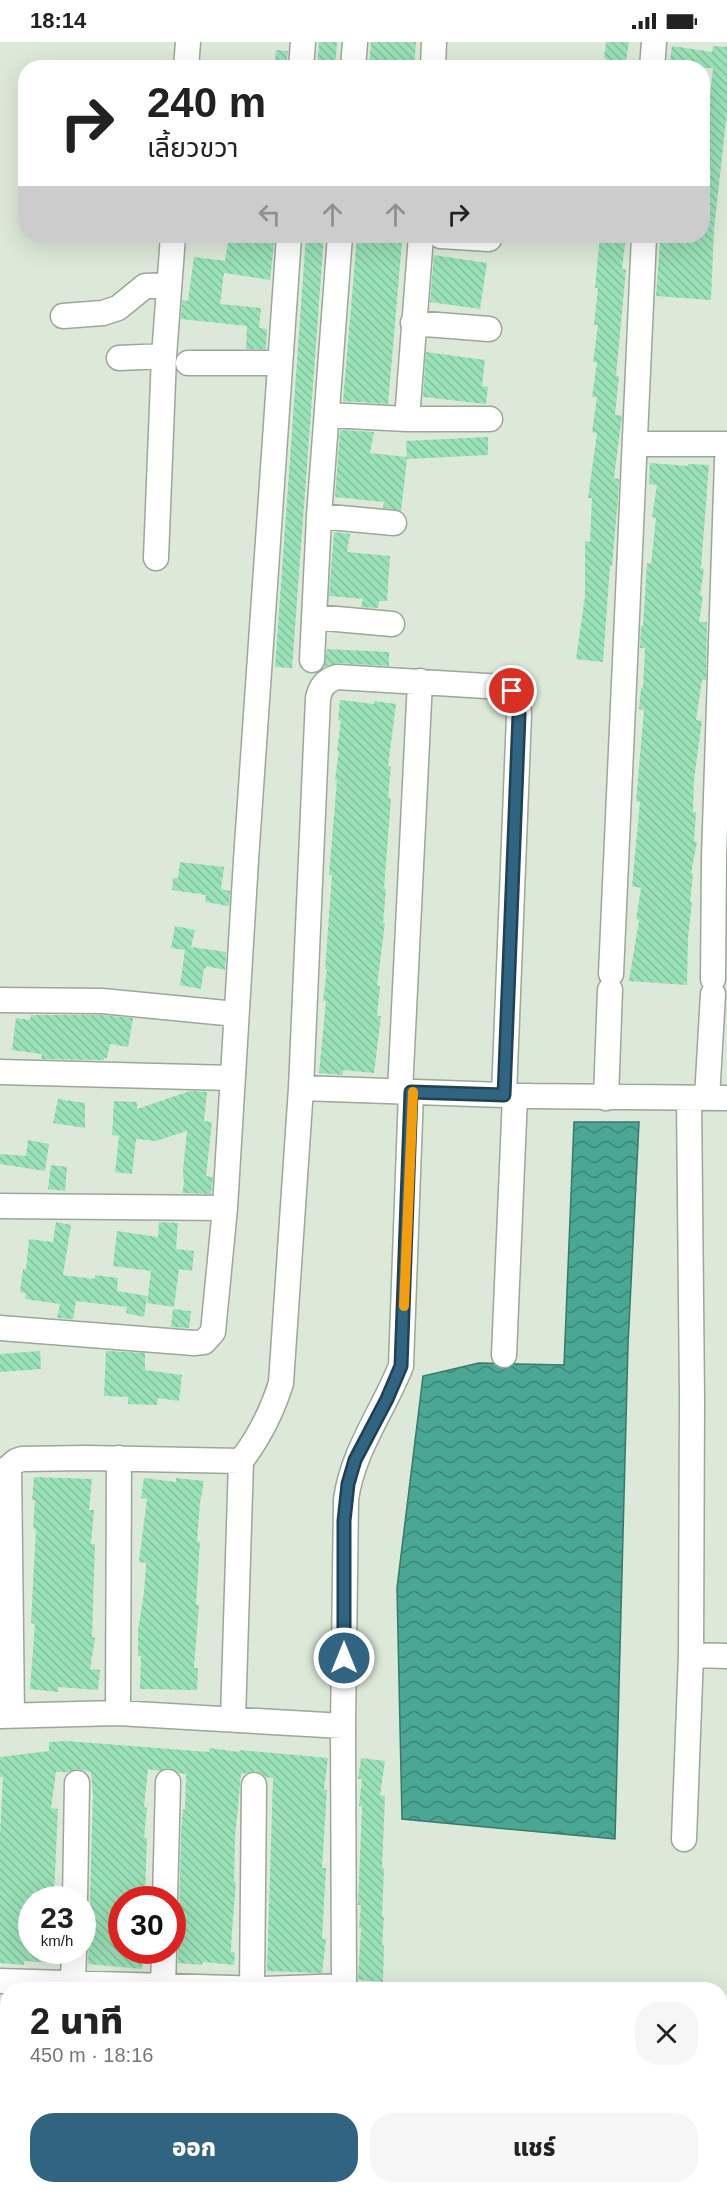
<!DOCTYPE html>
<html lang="th">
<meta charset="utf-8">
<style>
body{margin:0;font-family:Helvetica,"Noto Sans Thai",sans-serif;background:#f6f6f6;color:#222;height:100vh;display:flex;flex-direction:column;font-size:22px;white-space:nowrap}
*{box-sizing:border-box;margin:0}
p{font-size:20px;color:#767676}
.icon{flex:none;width:33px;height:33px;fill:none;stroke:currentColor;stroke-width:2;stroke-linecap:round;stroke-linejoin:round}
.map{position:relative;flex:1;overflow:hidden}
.drawer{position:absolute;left:0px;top:1940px;width:728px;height:212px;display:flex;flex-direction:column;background:#fff;border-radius:24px 24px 0 0;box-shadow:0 6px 24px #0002}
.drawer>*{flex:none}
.guide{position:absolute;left:18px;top:18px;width:692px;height:183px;border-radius:24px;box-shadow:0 6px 24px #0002;background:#fff;color:#222;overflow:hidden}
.speed{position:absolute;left:18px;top:1844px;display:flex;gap:12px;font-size:30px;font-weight:700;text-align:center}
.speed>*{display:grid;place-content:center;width:78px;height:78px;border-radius:50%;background:#fff;box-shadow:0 6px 24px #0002;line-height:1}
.speed small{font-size:15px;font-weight:400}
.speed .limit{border:9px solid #d22;background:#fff;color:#111}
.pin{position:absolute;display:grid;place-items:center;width:51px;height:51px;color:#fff;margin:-26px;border:3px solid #fff;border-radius:50%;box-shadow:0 2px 6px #0007}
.me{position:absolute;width:66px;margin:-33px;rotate:0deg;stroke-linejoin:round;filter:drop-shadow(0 0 4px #0008)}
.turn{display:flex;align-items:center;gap:21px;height:126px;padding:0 30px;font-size:27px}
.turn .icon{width:78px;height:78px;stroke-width:2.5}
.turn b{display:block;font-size:42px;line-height:51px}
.lanes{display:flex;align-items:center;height:57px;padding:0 30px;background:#0003;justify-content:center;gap:30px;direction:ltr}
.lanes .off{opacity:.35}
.round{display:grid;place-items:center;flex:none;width:63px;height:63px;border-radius:24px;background:#f6f6f6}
.summary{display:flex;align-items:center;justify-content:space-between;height:102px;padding:0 30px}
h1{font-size:36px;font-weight:800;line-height:45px}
.cta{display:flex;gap:12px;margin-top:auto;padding:12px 30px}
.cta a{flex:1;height:69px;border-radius:24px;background:#316481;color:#fff;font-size:24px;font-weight:800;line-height:69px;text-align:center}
.cta a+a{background:#f6f6f6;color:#222}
.status{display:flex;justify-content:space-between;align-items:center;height:42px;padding:0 30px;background:#fff;direction:ltr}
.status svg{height:16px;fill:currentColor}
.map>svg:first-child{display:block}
</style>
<div class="status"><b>18:14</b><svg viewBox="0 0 49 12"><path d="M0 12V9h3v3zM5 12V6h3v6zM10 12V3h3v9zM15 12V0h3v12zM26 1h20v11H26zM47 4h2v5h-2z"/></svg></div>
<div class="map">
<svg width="727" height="2150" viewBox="0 0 727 2150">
<defs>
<pattern id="water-waves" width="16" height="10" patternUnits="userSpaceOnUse" patternTransform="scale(1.5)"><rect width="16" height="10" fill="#4aa794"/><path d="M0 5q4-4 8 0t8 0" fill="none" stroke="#3c8677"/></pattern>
<pattern id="building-back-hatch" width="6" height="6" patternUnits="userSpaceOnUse" patternTransform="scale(1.5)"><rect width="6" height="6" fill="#99e1b7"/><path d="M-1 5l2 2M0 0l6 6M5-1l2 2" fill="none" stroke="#82c09c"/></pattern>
</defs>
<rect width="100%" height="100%" fill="#dce9d8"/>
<!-- water -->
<path fill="url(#water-waves)" stroke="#37796a" stroke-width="1.5" d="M 574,1080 L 639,1080 L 628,1303 L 615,1797 L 402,1777 L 397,1546 L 423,1334 L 479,1321 L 564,1323 Z"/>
<!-- building -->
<path fill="url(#building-back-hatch)" d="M 319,0 L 337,0 L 335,26 L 317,26 Z
M 371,0 L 416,0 L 414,26 L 369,26 Z
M 606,0 L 629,0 L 625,26 L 605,26 L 606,16 L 604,16 Z
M 672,4 L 712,10 L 713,4 L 727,5 L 727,70 L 714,187 L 711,258 L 656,254 L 660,199 L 695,200 L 696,194 L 702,194 L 702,132 L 713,26 L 669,26 Z
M 276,8 L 288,9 L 286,26 L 274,26 Z
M 229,194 L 275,194 L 270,238 L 224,231 L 220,262 L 261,266 L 259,286 L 267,287 L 266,307 L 246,307 L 247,284 L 181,277 L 182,258 L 188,259 L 194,215 L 225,219 Z
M 306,194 L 324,194 L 292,626 L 275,625 Z
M 600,194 L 626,194 L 622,227 L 626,228 L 616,334 L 619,334 L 615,373 L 622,374 L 614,436 L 619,437 L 618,456 L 612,524 L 610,524 L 603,620 L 576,617 L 585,554 L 585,499 L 590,500 L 592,456 L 588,456 L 597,391 L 592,390 L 597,355 L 592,355 L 597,320 L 593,320 L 598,283 L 594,283 L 598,246 L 595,246 Z
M 357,195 L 402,200 L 388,362 L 343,359 Z
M 434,213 L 487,221 L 480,267 L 430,260 Z
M 426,310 L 485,318 L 482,344 L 488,345 L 486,362 L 423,355 Z
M 340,388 L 374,390 L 370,411 L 407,415 L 406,399 L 488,395 L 488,413 L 407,417 L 401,469 L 383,466 L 384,460 L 335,455 Z
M 650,421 L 688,424 L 688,422 L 709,423 L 701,526 L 704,527 L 700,553 L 703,554 L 699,580 L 707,580 L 706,638 L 702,638 L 696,678 L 702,679 L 694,737 L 693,770 L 696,770 L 694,799 L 697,800 L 691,831 L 693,831 L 690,860 L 692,860 L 688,896 L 687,943 L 629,939 L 639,878 L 636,877 L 641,846 L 632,844 L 640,760 L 636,759 L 644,668 L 639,667 L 641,646 L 643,646 L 645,606 L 640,606 L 641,584 L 643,584 L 647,521 L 651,522 L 656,476 L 652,475 L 657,443 L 649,442 Z
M 334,490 L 350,492 L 347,510 L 390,514 L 387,559 L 379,559 L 378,566 L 361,565 L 363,557 L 329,554 Z
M 327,607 L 389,610 L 389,624 L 338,621 L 324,625 Z
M 340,658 L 374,662 L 374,659 L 396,662 L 388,724 L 391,724 L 388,756 L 391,756 L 384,847 L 386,847 L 383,881 L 385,881 L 377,944 L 380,944 L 377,974 L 381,974 L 374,1031 L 343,1028 L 343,1033 L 319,1031 L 326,959 L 323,959 L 327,927 L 325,927 L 332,833 L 329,833 L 337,738 L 335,738 L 339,709 L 337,708 L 341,679 L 338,678 Z
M 180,820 L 224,825 L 221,847 L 230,849 L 229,864 L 205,860 L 206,853 L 172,848 L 173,836 L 178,836 Z
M 175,884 L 195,888 L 191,905 L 226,910 L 225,928 L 206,924 L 206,927 L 204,926 L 201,947 L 180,943 L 185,908 L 171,906 Z
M 31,973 L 101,973 L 133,976 L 128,1005 L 110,1002 L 107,1016 L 104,1016 L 104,1018 L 41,1017 L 42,1012 L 12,1008 L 16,976 L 30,978 Z
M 190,1049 L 207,1050 L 204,1079 L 212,1080 L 206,1134 L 213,1135 L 211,1152 L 182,1151 L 184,1142 L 183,1128 L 187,1089 L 156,1099 L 136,1097 L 132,1132 L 115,1130 L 119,1094 L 112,1093 L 114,1059 L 137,1060 L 137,1067 Z
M 58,1057 L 85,1061 L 85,1086 L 53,1081 Z
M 28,1098 L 49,1102 L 45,1129 L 0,1122 L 0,1112 L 26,1114 Z
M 51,1123 L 67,1125 L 65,1149 L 48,1147 Z
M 56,1180 L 71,1183 L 63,1233 L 95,1237 L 95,1233 L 118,1236 L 117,1249 L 147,1254 L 144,1275 L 126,1271 L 127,1265 L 76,1259 L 73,1277 L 57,1276 L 60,1262 L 25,1257 L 26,1251 L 20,1250 L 23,1227 L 26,1227 L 29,1197 L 53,1200 Z
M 159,1180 L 178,1181 L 176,1207 L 194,1209 L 192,1229 L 179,1227 L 174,1265 L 147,1261 L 151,1229 L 113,1224 L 117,1189 L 158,1195 Z
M 173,1267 L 191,1269 L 189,1286 L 171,1285 Z
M 40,1309 L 41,1327 L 0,1330 L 0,1312 Z
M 106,1309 L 145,1311 L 145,1328 L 182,1333 L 179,1359 L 158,1356 L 157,1363 L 128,1362 L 128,1355 L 104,1354 Z
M 34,1435 L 92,1437 L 89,1468 L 94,1468 L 91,1502 L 95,1502 L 92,1595 L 95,1596 L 90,1627 L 100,1628 L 98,1648 L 58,1645 L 58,1650 L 30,1647 L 35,1582 L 31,1581 L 36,1487 L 33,1486 L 35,1458 L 32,1458 Z
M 144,1436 L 176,1440 L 176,1436 L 204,1439 L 200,1461 L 197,1500 L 200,1500 L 196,1563 L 199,1563 L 194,1626 L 198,1626 L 197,1648 L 140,1647 L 141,1614 L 138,1614 L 138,1589 L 144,1551 L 146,1521 L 139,1520 L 147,1457 L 141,1456 Z
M 67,1699 L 209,1710 L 209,1706 L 239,1710 L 240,1708 L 328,1716 L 324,1748 L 327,1748 L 322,1826 L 326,1826 L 322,1897 L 326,1897 L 322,1931 L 267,1929 L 273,1736 L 266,1735 L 261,1731 L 255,1729 L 241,1732 L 235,1795 L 234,1840 L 236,1840 L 232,1889 L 231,1910 L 235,1910 L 234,1923 L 203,1920 L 202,1923 L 178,1921 L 181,1792 L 183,1767 L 185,1768 L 186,1732 L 178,1731 L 169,1726 L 160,1729 L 148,1727 L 144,1765 L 147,1766 L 144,1796 L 147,1796 L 145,1856 L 122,1854 L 122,1913 L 143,1915 L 142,1927 L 88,1922 L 93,1752 L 91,1730 L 78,1727 L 68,1730 L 56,1730 L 51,1766 L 58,1767 L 54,1853 L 32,1851 L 32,1908 L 53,1909 L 52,1921 L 24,1919 L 24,1923 L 0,1921 L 0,1793 L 3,1735 L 0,1735 L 0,1715 L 49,1709 L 49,1700 Z
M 361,1716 L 385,1719 L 380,1753 L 385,1754 L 382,1826 L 384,1826 L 382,1875 L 384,1875 L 382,1903 L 384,1904 L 383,1940 L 358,1938 L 361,1886 L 359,1886 L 361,1863 L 358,1863 L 362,1764 L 359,1764 L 362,1737 L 358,1737 Z"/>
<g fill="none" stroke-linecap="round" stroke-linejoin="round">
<defs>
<path id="minor" d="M 186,26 L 188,0
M 301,26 L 303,0
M 353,26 L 355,0
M 433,26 L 434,0
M 652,26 L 654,0
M 441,194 L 489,197
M 63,274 L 103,271 L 118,266 L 145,244 L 169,243
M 413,281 L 489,287
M 119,316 L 164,314
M 188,321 L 280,321
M 328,373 L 407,377 L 490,377
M 407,377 L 421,194
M 635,402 L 727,402
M 319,474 L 394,481
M 156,516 L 164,314 L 173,194
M 314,575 L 392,582
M 312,618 L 319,474 L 340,194
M 611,932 L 644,194
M 713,937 L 714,816 L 727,418
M 0,958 L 102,959 L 236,972
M 0,1030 L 232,1036
M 301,1046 L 531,1054 L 727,1056
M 400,1050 L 420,639
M 606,1056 L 610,948
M 707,1056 L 713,952
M 0,1164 L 225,1166
M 0,1286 L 194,1301 L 204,1300 L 213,1290 L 225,1166 L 246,818 L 289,194
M 504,1313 L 515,1054
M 691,1613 L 727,1614
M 118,1671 L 119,1416
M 12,1673 L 9,1425 L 16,1419 L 22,1417 L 86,1416 L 241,1419
M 0,1674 L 118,1671 L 343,1684
M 233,1677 L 241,1419 C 260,1394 272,1370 281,1341 L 301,1046 L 318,656 C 321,644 325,639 337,635 L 503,645 L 518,654 L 519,673 L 504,1053
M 684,1797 L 691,1613 L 692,1356 L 689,1056
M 75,1857 L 77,1741
M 165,1857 L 168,1740
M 0,1939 L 263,1947 L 344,1944
M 73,1941 L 74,1908
M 163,1945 L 164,1908
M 252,1946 L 254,1743
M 344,1947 L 343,1684 L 346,1458 C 352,1410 383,1369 401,1324 L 411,1050
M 0,2087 L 8,2087
M 262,2150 L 262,2144
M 340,2150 L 340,2144"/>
</defs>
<!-- minor casing -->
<use href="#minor" stroke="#9ba798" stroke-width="27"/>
<!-- minor -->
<use href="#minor" stroke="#fff" stroke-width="24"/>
</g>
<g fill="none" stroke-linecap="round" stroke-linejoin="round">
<defs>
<path id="route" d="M 344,1616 L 344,1479 L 348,1442 L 355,1418 L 387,1357 L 401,1324 L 411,1050 L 504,1053 L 519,673 L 518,654 L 512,649"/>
</defs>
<!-- route casing -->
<use href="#route" stroke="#204154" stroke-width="15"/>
<!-- route -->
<use href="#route" stroke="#316481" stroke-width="10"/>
<!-- slow -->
<path stroke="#f59e0b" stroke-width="10" d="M 404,1264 L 413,1050"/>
</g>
</svg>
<div class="speed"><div>23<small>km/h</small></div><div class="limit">30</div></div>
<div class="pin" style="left:512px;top:649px;background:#d93025"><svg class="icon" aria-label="arrive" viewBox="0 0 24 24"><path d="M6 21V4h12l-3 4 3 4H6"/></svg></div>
<svg class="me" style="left:344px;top:1616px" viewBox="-20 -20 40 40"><circle r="17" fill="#316481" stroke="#fff" stroke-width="3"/><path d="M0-11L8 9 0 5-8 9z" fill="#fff"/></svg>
<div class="guide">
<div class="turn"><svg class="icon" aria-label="right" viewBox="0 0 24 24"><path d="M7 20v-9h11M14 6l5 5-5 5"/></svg><div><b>240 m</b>เลี้ยวขวา</div></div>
<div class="lanes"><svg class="icon off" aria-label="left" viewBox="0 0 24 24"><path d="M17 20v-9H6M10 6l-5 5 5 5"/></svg><svg class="icon off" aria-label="ahead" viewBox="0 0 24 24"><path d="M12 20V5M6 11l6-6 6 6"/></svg><svg class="icon off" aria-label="ahead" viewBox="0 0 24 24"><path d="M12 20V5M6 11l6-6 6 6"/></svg><svg class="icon" aria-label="right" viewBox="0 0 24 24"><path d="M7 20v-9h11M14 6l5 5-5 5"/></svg></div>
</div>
<section class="drawer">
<div class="summary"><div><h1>2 นาที</h1><p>450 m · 18:16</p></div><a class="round"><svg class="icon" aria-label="close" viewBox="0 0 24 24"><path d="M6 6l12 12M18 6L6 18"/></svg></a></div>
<div class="cta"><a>ออก</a><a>แชร์</a></div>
</section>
</div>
